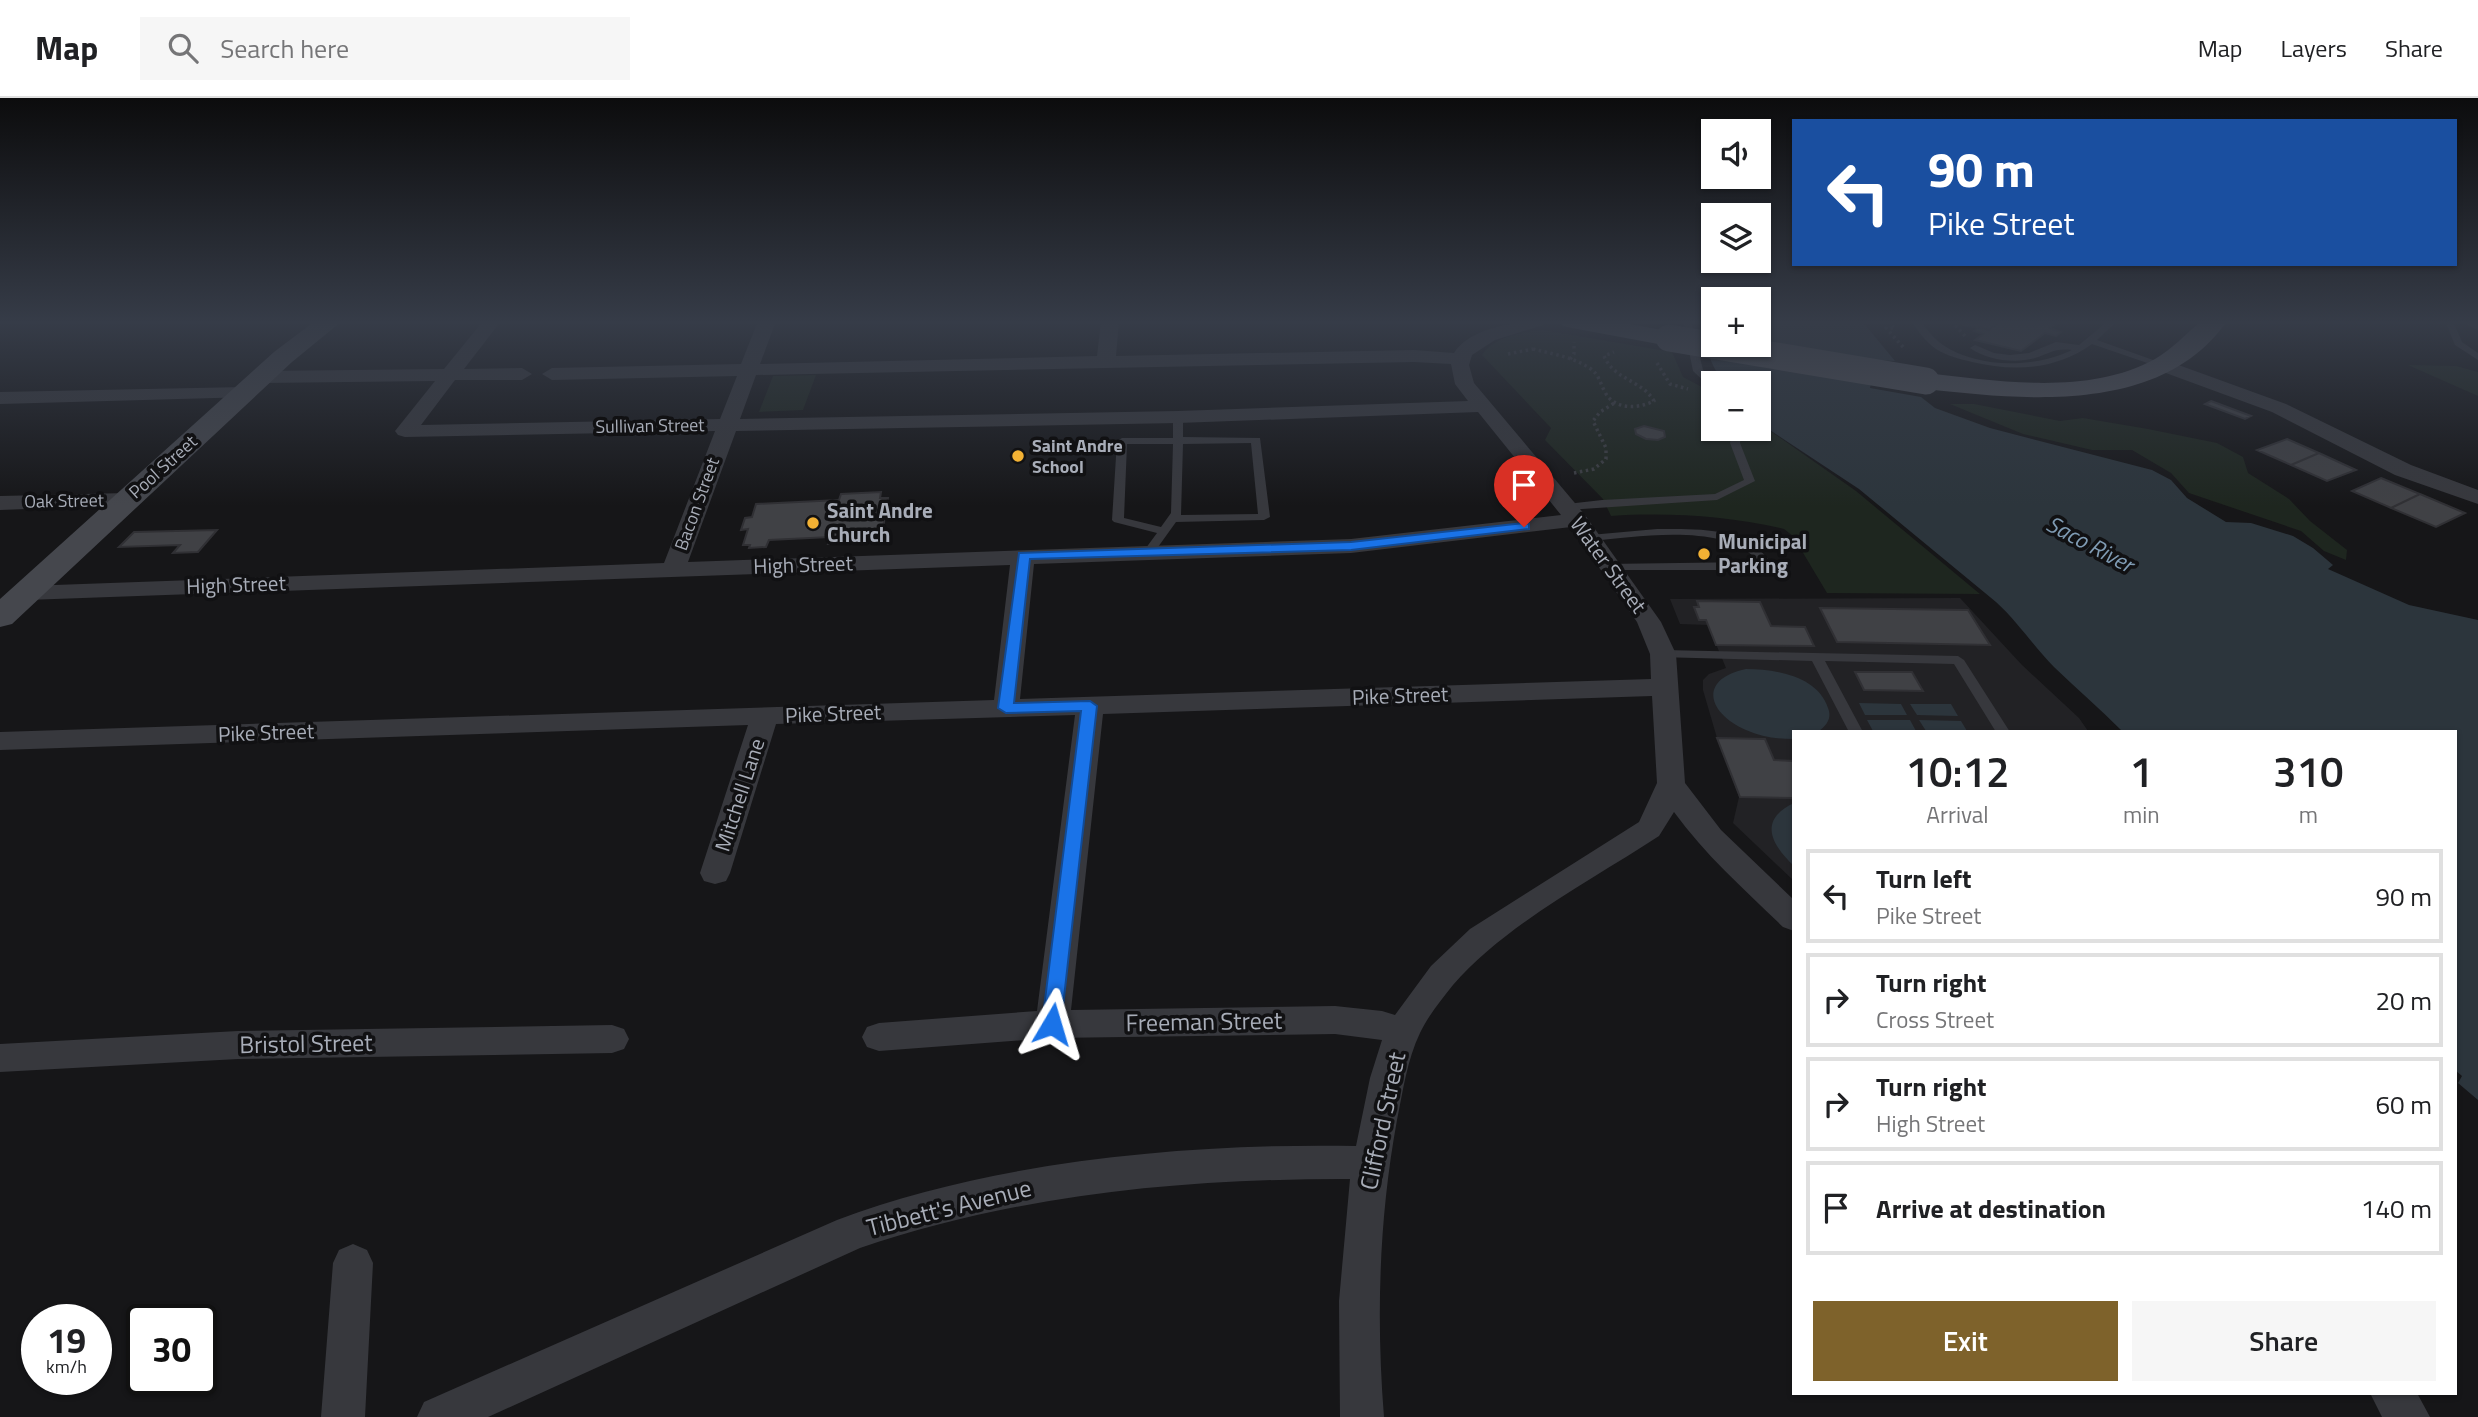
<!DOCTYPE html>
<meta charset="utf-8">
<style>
body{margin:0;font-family:"Titillium Web",sans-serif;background:#f6f6f6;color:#202124;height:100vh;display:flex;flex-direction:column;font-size:26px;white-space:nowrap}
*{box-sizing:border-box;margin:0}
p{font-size:23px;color:#757577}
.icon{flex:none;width:38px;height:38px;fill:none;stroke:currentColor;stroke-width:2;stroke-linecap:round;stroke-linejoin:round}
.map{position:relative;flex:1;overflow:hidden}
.sheet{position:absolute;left:1792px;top:632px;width:665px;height:665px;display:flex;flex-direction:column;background:#fff;border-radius:0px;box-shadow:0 2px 5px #0004}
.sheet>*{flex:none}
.guide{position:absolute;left:1792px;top:21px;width:665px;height:147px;border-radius:0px;box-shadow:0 2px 5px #0004;background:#1a4fa0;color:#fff;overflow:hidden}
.fabs{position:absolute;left:1701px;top:21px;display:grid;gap:14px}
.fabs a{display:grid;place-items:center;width:70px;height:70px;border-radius:0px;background:#fff;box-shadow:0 2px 5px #0004;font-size:35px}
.speed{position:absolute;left:21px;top:1206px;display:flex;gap:14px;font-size:35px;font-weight:700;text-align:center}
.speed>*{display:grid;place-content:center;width:91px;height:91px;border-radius:50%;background:#fff;box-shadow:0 2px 5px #0004;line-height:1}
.speed small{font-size:18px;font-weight:400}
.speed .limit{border:4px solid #111;border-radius:10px;background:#fff;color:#111}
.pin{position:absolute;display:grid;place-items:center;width:60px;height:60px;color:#fff;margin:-72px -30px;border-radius:50% 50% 50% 0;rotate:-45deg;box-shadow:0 0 7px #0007}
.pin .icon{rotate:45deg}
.me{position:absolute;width:77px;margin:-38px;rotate:7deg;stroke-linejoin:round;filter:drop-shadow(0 0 5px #0008)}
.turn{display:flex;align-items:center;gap:24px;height:147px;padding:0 21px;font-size:32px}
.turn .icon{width:91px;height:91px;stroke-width:2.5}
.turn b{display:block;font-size:49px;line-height:60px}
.eta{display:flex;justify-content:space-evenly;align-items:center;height:119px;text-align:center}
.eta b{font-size:42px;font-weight:600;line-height:49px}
.cta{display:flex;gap:14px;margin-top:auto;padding:14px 21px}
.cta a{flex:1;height:80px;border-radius:0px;background:#7e622b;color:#fff;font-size:28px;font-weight:600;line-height:80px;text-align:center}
.cta a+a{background:#f6f6f6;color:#202124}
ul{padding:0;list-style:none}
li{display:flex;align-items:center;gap:21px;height:94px;margin:0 14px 10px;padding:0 7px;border:4px solid #e0e0e0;border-radius:0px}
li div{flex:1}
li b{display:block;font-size:26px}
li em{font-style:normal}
header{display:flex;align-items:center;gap:42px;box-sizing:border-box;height:98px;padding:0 35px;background:#fff;border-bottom:2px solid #e0e0e0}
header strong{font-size:33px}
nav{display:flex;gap:38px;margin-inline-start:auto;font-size:24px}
.search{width:490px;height:63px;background:#f6f6f6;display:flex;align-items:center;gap:18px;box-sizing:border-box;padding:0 24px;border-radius:0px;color:#757577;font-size:26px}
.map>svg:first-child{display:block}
</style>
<header>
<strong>Map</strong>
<div class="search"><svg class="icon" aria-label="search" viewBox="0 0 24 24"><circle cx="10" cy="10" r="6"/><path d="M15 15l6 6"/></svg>Search here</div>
<nav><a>Map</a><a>Layers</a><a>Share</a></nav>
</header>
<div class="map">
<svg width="2478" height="1319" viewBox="0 0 2478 1319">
<rect width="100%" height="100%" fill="#161618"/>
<!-- built -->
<path fill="#222225" d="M 1960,500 L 2022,567 L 2079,620 L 2088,633 L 1794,634 L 1794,783 L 1733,725 L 1739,699 L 1717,640 L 1703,592 L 1703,582 L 1709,576 L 1726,570 L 1708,527 L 1680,526 L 1670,501 Z"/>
<!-- green -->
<path fill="#1e261f" d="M 1543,232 L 1672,254 L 1683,279 L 1700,288 L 1713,301 L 1713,331 L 1759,331 L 1759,328 L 1769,332 L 1856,393 L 1980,496 L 1827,495 L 1793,438 L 1784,431 C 1729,418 1667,414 1611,418 L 1603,401 L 1545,342 L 1551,330 L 1482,257 C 1494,238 1522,234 1543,232 Z
M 2408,267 L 2456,268 L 2478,274 L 2478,298 Z
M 816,277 L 803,312 L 759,314 L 773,278 Z
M 1950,306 L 1974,306 L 2060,323 L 2083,320 L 2148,331 L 2217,345 L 2243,359 L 2248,375 L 2289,401 L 2310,423 L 2347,452 L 2346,462 L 2324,453 L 2301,433 L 2189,395 L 2171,375 L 2132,352 L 2092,352 L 2023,336 Z"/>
<!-- water -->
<path fill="#2c353c" d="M 1702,223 L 1713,223 L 1713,247 L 1759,247 L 1759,223 L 1862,223 L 1895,263 L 1876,262 L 1870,290 L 1921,299 L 1935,310 L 1990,330 L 2152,372 L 2171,382 L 2187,400 L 2226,424 L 2251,425 L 2293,438 L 2313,450 L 2333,467 L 2328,471 L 2409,507 L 2478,522 L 2478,1002 L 2458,985 L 2462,978 L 2455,972 L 2455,634 L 2122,633 C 2100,611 2077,591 2054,569 C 2034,549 2018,524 1996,504 L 1859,391 L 1759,325 L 1759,285 C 1751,285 1737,288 1730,285 C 1709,277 1705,241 1702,223 Z
M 1746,571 C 1775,571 1818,578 1828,610 C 1832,620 1827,627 1819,633 L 1794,634 L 1794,641 C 1777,641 1761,639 1746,632 C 1707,615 1698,581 1746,571 Z
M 1859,605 L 1901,606 L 1907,617 L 1865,617 Z
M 1910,606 L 1951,606 L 1958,618 L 1917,617 Z
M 1867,622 L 1910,622 L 1916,633 L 1873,633 Z
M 1919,622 L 1961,623 L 1967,633 L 1926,633 Z
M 1794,705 L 1794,768 C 1771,746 1758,722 1794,705 Z"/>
<!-- building -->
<path fill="#404145" stroke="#303034" stroke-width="2" d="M 1962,223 L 1996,223 L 1999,224 L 1989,232 L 1959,226 Z
M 1996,223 L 2059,223 L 2050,230 L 2061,234 L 2056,238 L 2045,235 L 2021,253 L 1975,242 L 1983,236 L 1974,233 L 1980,229 L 1989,232 L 1999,224 Z
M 2211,303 L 2251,318 L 2245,321 L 2205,306 Z
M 1644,328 L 1664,333 L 1665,339 L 1658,342 L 1646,341 L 1636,336 L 1635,331 Z
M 2287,341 L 2319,355 L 2291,367 L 2257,352 Z
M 2319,355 L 2356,372 L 2327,383 L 2291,367 Z
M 2381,380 L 2420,396 L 2391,410 L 2352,393 Z
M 881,394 L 880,400 L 888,400 L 882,436 L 867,437 L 865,444 L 828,446 L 830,439 L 769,442 L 766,449 L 749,450 L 750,447 L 743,447 L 748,431 L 741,432 L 745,420 L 752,419 L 756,406 L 839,402 L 841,396 Z
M 2420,396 L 2465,415 L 2436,429 L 2391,410 Z
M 217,432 L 198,454 L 173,455 L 180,447 L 119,449 L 134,434 Z
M 1697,503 L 1760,504 L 1771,528 L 1805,529 L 1814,548 L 1716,547 L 1706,522 L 1699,522 L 1694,509 L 1699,509 Z
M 1820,510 L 1968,512 L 1990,547 L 1837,544 Z
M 1855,574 L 1912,574 L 1923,593 L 1864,592 Z
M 1717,640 L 1765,641 L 1774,662 L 1794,663 L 1794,700 L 1740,699 Z"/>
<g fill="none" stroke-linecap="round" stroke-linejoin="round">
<!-- path -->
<path stroke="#3d3f44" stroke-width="3.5" stroke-dasharray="2.5 3.5" stroke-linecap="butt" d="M 1888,223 L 1895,230 L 1886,230 L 1904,250
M 1951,223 L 1965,238
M 1533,251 C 1552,256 1574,259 1591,271 C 1599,277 1600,285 1605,294 C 1614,312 1638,311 1654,303 C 1642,282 1614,282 1604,258 L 1614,254
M 1508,256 L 1533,251
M 1570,261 L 1574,256 L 1574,244
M 1657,265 L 1670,286 L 1688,291
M 1574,375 L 1594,371 L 1606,361 L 1606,350 L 1593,323 L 1600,314 L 1616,304"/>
<!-- service -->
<path fill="#37383d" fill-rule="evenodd" d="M 1683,223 L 1691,223 L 1703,272 L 1717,285 L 1713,285 L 1713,290 L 1710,289 L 1693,273 Z
M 1911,223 L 1920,223 C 1927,231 1934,241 1943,247 C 1979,271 2035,270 2072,252 C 2054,250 2051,255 2035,260 C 2015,266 1987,262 1970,250 L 1975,247 L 1994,255 L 2010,257 L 2029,255 L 2056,244 L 2079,247 L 2108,223 L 2117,223 L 2097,242 L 2167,267 L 2159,269 L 2092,246 C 2056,272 2014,274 1972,264 C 1960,261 1947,258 1936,251 C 1926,244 1918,233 1911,223 Z
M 2445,223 L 2453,223 L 2462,244 L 2478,255 L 2478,262 L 2455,247 Z
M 2460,223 L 2471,223 L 2478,226 L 2478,232 Z
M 1178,316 L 1183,319 L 1183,339 L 1260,340 L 1270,419 L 1264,422 L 1176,424 L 1153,456 L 1149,457 L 1143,454 L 1157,435 L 1114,424 L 1112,422 L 1117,343 L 1122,340 L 1173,340 L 1173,319 ZM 1251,345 L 1258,416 L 1181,417 L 1183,346 ZM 1127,346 L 1173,346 L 1171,415 L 1161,429 L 1124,420 Z
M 1733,331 L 1743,331 L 1740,345 L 1755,383 L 1717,402 L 1567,412 L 1561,409 L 1567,406 L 1602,402 L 1715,396 L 1744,382 L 1730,345 Z
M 1657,431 C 1696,431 1743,428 1769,462 L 1766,468 L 1751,472 L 1610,472 L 1606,470 L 1606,466 L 1751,464 L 1757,462 C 1724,424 1636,439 1590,443 L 1584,440 L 1590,437 Z
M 1663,552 L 1958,558 L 1964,562 L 2010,634 L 1996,634 L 1954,566 L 1825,563 L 1863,634 L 1849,634 L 1812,563 L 1658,559 L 1657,556 L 1658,553 Z"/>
<!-- minor -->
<path fill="#37383d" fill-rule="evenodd" d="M 483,223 L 501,223 L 464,271 L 522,270 L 532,276 L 522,282 L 455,282 L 421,327 L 720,321 L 737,278 L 552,282 L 542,276 L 552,270 L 741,266 L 758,223 L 776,223 L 760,266 L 1097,258 L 1101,223 L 1119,223 L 1116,258 L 1414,252 L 1454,255 C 1470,229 1519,223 1546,223 L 1543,227 L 1495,242 L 1472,257 L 1469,267 L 1474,285 L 1585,417 L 1661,524 L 1676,556 L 1685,685 L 1721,732 L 1794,802 L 1794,833 L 1783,829 C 1745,792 1705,757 1674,714 L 1659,738 C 1592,782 1506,826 1453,887 C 1441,902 1428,918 1420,935 C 1407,962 1403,993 1397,1022 C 1379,1120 1376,1220 1384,1319 L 1340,1319 L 1339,1203 L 1350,1081 L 1344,1081 C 1181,1081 1015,1097 860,1150 L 488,1319 L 417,1319 L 424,1304 L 837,1122 C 993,1063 1189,1045 1356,1048 L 1370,980 L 1382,942 L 1335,936 L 1052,940 L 879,953 L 867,949 L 862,939 L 867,929 L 879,925 L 1037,913 L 1075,617 L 776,626 L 730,775 L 726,783 L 715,786 L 704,783 L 700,775 L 748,627 L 0,652 L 0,634 L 994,602 L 1010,467 L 27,502 L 18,500 L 15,495 L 18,490 L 27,488 L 664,465 L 715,333 L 405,339 L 398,337 L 395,333 L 435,283 L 262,285 L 252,279 L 262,273 L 444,271 ZM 1414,264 L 1451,266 L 1455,286 L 1468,303 L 1178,313 L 740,321 L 756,277 ZM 1478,314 L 1561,417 L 1351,441 L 688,464 L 736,333 L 1178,325 ZM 1571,429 L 1637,524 L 1650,556 L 1651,581 L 1020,601 L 1034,466 L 1351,455 ZM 1652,598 L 1657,685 L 1639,724 L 1470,831 L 1431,868 L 1395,917 L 1382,913 L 1335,908 L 1071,912 L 1103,616 Z
M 2162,261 L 2286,306 L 2411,367 L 2478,392 L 2478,406 L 2395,377 L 2272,314 L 2155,271 L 2153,267 Z
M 244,289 L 251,291 L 254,295 L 251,299 L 0,306 L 0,294 Z
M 127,395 L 135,397 L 138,402 L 135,407 L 0,412 L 0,398 Z
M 612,927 L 624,931 L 629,941 L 624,951 L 612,955 L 238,961 L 0,974 L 0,946 L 238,933 Z
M 353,1146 L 367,1152 L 373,1165 L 365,1319 L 321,1319 L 333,1165 L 339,1152 Z
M 2370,1295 L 2417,1295 L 2430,1319 L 2382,1319 Z"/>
<!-- secondary -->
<path fill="#45474d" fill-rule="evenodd" d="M 315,223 L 342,223 L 292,264 L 12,526 L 0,529 L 0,501 L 274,254 Z"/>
<!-- primary -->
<path fill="#53555c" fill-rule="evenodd" d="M 1560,223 L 1614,223 L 1678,235 L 1682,240 L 1678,245 L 1669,248 L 1572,230 L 1563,228 Z
M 2201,223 L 2227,223 C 2162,317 2024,302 1926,291 L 1917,289 L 1913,283 L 1917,277 L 1926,275 C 1998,283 2088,298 2155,261 C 2172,251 2186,236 2201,223 Z"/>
<!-- primary-bridge -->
<path stroke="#53555c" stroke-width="27" d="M 1669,240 L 1926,283"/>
</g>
<!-- sky -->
<linearGradient id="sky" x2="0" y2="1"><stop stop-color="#0c0c0d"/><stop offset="0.55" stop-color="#363c48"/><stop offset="1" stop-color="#363c48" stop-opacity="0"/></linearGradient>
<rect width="2478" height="408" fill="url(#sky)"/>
<!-- route -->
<path fill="#1a73e8" stroke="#114b97" stroke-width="2" d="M 1524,425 L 1529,426 L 1529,431 L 1351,452 L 1030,461 L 1014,605 L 1090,603 L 1097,608 L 1061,926 L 1058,932 L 1052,934 L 1045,932 L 1042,926 L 1081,613 L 1006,615 L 998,610 L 1019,455 L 1351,444 Z"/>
<!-- markers -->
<g fill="#f2b134" stroke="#111113" stroke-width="2.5">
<circle cx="1018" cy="358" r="7"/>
<circle cx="813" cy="425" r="7"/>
<circle cx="1704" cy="456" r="7"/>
</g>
<g text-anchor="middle" stroke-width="7" stroke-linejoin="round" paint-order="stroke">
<!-- far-street labels -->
<g font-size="18" fill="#a8adb8" stroke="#111113">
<text transform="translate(650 328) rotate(-1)" y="6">Sullivan Street</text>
<text transform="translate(163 369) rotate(-42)" y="6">Pool Street</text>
<text transform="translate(64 403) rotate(-1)" y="6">Oak Street</text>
<text transform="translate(697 406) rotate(-70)" y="6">Bacon Street</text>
</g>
<!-- far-poi labels -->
<g font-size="18" font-weight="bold" fill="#a8adb8" stroke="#111113" text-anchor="start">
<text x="1032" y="354">Saint Andre<tspan x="1032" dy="21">School</tspan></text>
</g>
<!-- poi labels -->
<g font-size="21" font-weight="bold" fill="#a8adb8" stroke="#111113" text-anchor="start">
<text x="827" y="420">Saint Andre<tspan x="827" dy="24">Church</tspan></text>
<text x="1718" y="451">Municipal<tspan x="1718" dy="24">Parking</tspan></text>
</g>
<!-- street labels -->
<g font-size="21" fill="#a8adb8" stroke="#111113">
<text transform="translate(803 467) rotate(-2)" y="7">High Street</text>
<text transform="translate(1608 467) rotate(54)" y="7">Water Street</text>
<text transform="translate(236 487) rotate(-2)" y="7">High Street</text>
<text transform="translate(1400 598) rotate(-2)" y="7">Pike Street</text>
<text transform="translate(833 616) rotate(-2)" y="7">Pike Street</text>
<text transform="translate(266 635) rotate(-2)" y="7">Pike Street</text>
<text transform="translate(740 697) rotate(-72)" y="7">Mitchell Lane</text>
</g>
<!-- water labels -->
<g font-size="23" font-style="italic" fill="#7f9bb3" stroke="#111113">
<text transform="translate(2090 446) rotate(28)" y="8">Saco River</text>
</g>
<!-- near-street labels -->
<g font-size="24" fill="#a8adb8" stroke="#111113">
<text transform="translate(1204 924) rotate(-1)" y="8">Freeman Street</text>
<text transform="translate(306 946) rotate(-1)" y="8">Bristol Street</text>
<text transform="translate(1383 1023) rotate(-78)" y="8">Clifford Street</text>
<text transform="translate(949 1110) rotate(-14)" y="8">Tibbett's Avenue</text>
</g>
</g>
</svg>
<div class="fabs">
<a><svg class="icon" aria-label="sound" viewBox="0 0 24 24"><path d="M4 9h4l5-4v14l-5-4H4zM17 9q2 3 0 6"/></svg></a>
<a><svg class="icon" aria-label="layers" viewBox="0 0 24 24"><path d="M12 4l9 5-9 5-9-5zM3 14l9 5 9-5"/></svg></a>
<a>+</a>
<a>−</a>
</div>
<div class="speed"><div>19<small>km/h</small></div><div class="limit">30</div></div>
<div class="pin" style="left:1524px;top:429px;background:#d93025"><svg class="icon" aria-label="arrive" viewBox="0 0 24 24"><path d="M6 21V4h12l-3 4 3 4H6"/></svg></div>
<svg class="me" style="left:1052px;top:926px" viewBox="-20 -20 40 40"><path d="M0-17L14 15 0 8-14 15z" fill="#1a73e8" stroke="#fff" stroke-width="4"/></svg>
<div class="guide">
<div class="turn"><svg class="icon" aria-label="left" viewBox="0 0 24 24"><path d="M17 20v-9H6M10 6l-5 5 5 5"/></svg><div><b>90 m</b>Pike Street</div></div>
</div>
<section class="sheet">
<div class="eta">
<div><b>10:12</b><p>Arrival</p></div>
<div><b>1</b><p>min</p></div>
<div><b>310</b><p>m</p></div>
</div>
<ul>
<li><svg class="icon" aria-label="left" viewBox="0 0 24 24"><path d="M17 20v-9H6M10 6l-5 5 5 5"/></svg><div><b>Turn left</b><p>Pike Street</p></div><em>90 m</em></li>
<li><svg class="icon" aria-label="right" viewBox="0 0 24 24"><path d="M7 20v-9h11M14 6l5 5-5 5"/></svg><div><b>Turn right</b><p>Cross Street</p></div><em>20 m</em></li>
<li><svg class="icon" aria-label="right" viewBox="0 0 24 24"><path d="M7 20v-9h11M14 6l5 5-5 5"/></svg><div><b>Turn right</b><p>High Street</p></div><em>60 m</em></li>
<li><svg class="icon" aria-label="arrive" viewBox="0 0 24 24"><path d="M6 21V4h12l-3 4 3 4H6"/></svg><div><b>Arrive at destination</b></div><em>140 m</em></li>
</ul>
<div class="cta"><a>Exit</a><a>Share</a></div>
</section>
</div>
